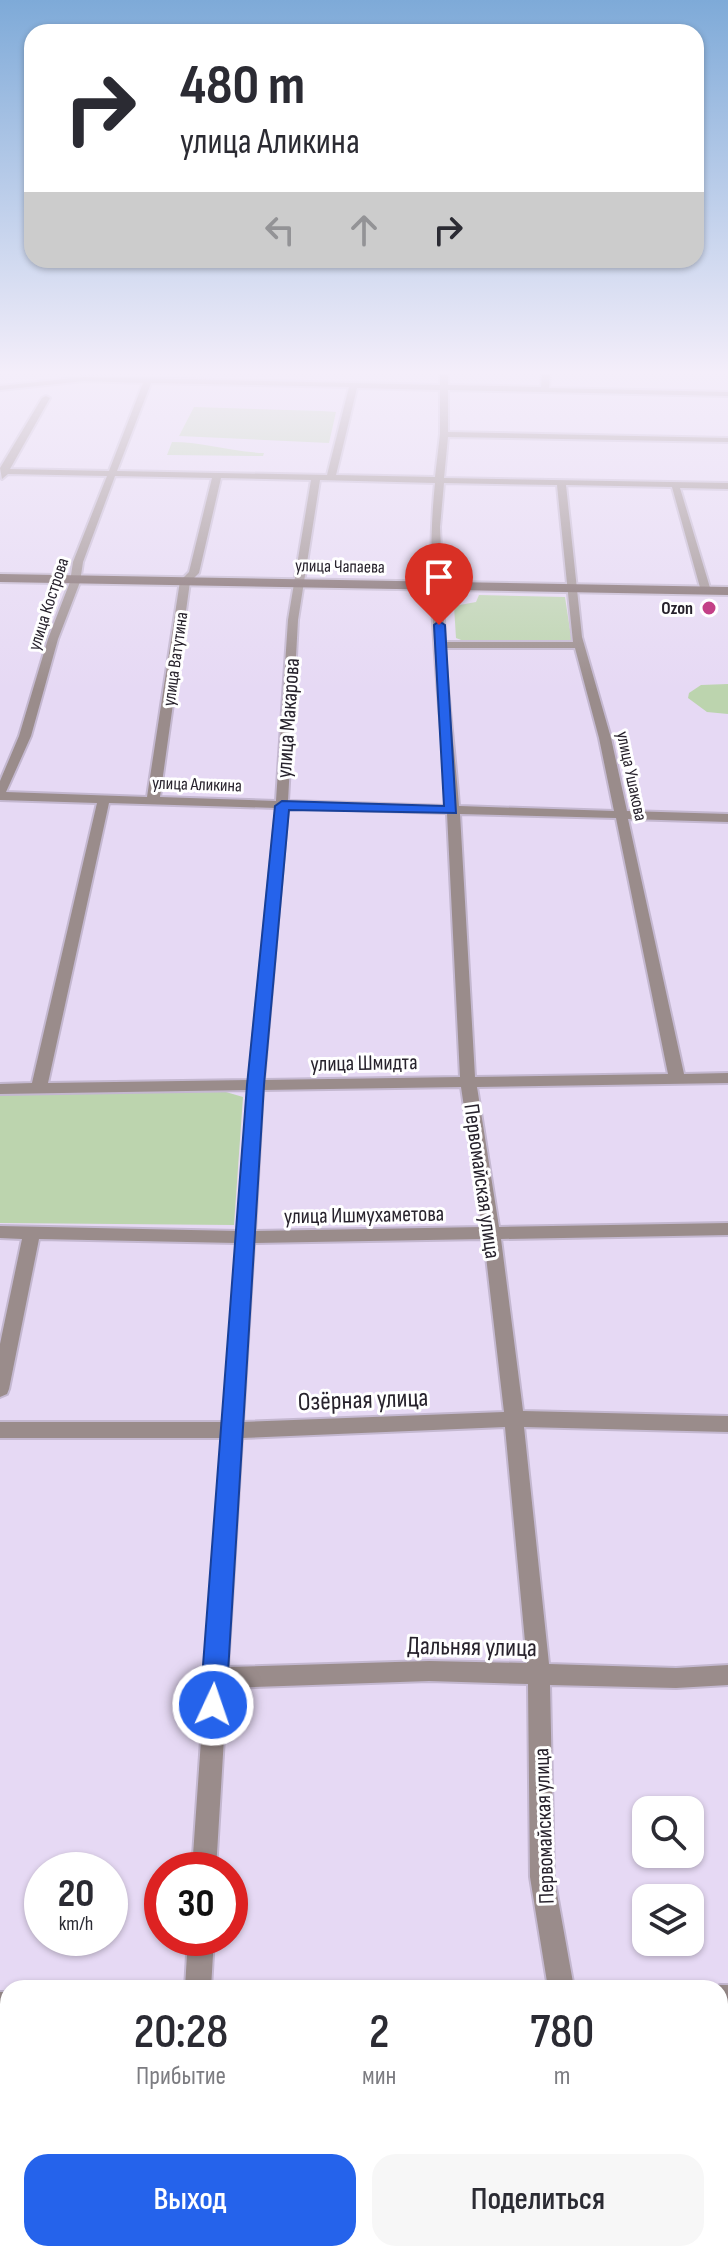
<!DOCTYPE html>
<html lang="ru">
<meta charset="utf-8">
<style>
body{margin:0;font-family:"Sofia Sans Condensed",sans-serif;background:#f7f7f7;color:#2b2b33;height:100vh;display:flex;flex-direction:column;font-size:30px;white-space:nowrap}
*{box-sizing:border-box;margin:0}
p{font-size:26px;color:#7c7c81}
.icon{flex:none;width:44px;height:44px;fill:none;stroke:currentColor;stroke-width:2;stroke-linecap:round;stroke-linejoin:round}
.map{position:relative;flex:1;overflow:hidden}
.sheet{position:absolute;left:0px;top:1980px;width:728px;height:282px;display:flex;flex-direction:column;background:#fff;border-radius:24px 24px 0 0;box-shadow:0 2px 6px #0004}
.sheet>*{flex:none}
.top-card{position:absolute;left:24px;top:24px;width:680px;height:244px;border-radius:24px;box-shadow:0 2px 6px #0004;background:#fff;color:#2b2b33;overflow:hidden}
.fabs{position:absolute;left:632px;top:1796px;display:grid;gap:16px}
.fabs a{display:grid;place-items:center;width:72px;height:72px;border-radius:16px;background:#fff;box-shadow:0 2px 6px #0004;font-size:40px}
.speed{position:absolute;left:24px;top:1852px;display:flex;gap:16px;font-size:40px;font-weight:700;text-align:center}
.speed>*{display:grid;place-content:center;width:104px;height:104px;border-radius:50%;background:#fff;box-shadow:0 2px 6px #0004;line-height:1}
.speed small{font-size:20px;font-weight:400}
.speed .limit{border:12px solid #d22;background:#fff;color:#111}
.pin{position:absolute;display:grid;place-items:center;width:68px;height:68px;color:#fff;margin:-82px -34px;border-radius:50% 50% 50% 0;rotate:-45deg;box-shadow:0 0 8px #0007}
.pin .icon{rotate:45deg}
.me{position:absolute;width:88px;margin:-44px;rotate:3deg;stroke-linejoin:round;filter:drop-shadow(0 0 6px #0008)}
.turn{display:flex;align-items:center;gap:28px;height:168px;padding:0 24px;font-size:36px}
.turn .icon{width:104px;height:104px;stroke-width:2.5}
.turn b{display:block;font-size:56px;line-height:68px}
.lanes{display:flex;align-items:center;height:76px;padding:0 24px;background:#0003;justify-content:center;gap:40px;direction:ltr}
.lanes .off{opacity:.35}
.eta{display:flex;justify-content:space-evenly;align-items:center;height:136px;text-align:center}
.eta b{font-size:48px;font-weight:600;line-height:56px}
.primary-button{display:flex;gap:16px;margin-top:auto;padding:16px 24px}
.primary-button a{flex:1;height:92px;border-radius:24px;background:#2563eb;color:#fff;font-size:32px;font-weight:600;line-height:92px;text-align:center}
.primary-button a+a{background:#f7f7f7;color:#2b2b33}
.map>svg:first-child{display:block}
</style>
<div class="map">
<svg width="728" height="2261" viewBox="0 0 728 2261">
<rect width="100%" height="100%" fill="#e6d9f4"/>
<!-- green -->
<path fill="#bcd4ae" d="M 194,407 L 322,411 L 336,412 L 329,443 L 179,436 Z
M 172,442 C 203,442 233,452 264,453 L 263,456 L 167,455 Z
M 479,595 L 565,597 L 572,643 L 469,643 L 456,638 L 454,606 L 476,602 Z
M 728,684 L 728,714 L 707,712 L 688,698 L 689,693 L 701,685 Z
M 226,1092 L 243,1097 L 234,1225 L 0,1223 L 0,1094 Z"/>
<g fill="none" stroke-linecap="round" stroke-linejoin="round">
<defs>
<path id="street" d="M 440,373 L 448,373 L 448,385 L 541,387 L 542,373 L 550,373 L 549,388 L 728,392 L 728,396 L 448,390 L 448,432 L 728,438 L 728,442 L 448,437 L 444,478 L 728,483 L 728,489 L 680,488 L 711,591 L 706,594 L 701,591 L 672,487 L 566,485 L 582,637 L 611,738 L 627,811 L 728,814 L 728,822 L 628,819 L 684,1074 L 728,1073 L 728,1083 L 477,1087 L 499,1227 L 728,1223 L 728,1235 L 501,1239 L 523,1411 L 728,1416 L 728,1432 L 524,1427 L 549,1664 L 676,1668 L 728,1665 L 728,1685 L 676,1688 L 550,1685 L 554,1877 L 574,1988 L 548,1988 L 530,1877 L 528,1684 L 429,1681 L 227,1688 L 216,1870 L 192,1870 L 205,1683 L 203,1678 L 206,1671 L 223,1438 L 0,1438 L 0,1422 L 224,1422 L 237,1243 L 39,1239 L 9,1389 L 7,1394 L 0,1397 L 0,1344 L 22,1239 L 0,1238 L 0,1226 L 238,1231 L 248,1090 L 0,1094 L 0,1084 L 32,1083 L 97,803 L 0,800 L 0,781 L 19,736 L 48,639 L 70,582 L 73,562 L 107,476 L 8,474 L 2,479 L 0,468 L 42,398 L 46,396 L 50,398 L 10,469 L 109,471 L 143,383 L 84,381 L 0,390 L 0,386 L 84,377 L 440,385 ZM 151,383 L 349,387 L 327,475 L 117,471 ZM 357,388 L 440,390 L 440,434 L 435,477 L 336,475 ZM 115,476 L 212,478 L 189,572 L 180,581 L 147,797 L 6,792 L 31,736 L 58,639 L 80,582 L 83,562 ZM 221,478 L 311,480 L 288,620 L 276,801 L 160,797 L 190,582 L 199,573 ZM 320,480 L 435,483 C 424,590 440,698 447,806 L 288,801 L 298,620 ZM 444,483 L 557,485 L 573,642 L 445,642 L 440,527 ZM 445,648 L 575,648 L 599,738 L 614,811 L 459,806 C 455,753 448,701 445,648 ZM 109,803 L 276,808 L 249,1080 L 48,1083 ZM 288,808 L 447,813 L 460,1077 L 264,1080 ZM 460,814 L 616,818 L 668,1074 L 475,1077 ZM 461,1087 L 482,1227 L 255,1231 L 263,1090 ZM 484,1239 L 504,1412 L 243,1422 L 254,1243 ZM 505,1427 L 527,1663 L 429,1661 L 228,1667 L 242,1438 Z
M 188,1938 L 214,1938 L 211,1988 L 185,1988 Z
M 720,1985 L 728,1985 L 728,2011 L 720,2011 L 720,1988 L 713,1988 Z
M 0,1992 L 8,1992 L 8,2018 L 0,2018 Z
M 169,2254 L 197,2254 L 196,2261 L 168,2261 Z
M 576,2254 L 604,2254 L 605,2261 L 577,2261 Z"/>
<path id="secondary" d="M 0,574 L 728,587 L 728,595 L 0,582 Z"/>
</defs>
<!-- street casing -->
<use href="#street" stroke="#c4b8d0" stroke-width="4"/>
<!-- secondary casing -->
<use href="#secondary" stroke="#c4b8d0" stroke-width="4"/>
<!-- street -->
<use href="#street" fill="#9a8c8b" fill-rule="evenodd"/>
<!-- secondary -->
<use href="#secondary" fill="#786463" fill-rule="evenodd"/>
</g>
<!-- sky -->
<linearGradient id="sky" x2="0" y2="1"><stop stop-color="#7eaad8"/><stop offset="0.54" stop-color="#f4eefa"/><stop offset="1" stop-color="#f4eefa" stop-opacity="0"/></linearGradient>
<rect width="728" height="690" fill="url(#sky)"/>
<!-- route -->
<path fill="#2563eb" stroke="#184099" stroke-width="2" d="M 439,621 L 445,625 L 456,813 L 289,810 L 264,1085 L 226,1705 L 222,1714 L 213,1718 L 204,1714 L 200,1705 L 247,1085 L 275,806 L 282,801 L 444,806 L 434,625 Z"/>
<!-- markers -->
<circle fill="#c34087" stroke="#fff" stroke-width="3" cx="709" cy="608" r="8"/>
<g text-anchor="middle" stroke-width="6" stroke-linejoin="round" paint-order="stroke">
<!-- far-street labels -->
<g font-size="18" fill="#27222c" stroke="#fff">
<text transform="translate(340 566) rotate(1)" y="6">улица Чапаева</text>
<text transform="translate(48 604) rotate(-72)" y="6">улица Кострова</text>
<text transform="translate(175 659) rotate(-82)" y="6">улица Ватутина</text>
<text transform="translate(632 776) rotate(78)" y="6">улица Ушакова</text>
<text transform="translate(197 784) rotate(2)" y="6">улица Аликина</text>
</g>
<!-- far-poi labels -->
<g font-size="18" font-weight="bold" fill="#27222c" stroke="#fff" text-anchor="end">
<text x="693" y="614">Ozon</text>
</g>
<!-- street labels -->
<g font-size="22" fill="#27222c" stroke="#fff">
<text transform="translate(287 718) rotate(-86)" y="8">улица Макарова</text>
<text transform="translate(364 1062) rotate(-1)" y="8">улица Шмидта</text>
<text transform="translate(483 1181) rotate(82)" y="8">Первомайская улица</text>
<text transform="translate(364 1214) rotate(-1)" y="8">улица Ишмухаметова</text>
<text transform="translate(543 1826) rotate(-92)" y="8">Первомайская улица</text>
</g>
<!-- near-street labels -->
<g font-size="26" fill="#27222c" stroke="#fff">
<text transform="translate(363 1399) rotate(-2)" y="9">Озёрная улица</text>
<text transform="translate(472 1646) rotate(1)" y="9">Дальняя улица</text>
</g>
</g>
</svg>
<div class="fabs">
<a><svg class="icon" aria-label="search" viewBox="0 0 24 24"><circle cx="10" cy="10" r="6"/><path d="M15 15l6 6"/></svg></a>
<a><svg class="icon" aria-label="layers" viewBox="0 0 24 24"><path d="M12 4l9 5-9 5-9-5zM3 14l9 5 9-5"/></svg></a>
</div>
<div class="speed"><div>20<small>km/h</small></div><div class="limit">30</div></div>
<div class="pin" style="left:439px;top:625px;background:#d93025"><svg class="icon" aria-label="arrive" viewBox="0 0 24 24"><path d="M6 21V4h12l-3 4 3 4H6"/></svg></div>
<svg class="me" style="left:213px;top:1705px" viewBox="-20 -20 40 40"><circle r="17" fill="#2563eb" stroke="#fff" stroke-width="3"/><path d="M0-11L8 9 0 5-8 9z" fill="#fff"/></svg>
<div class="top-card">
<div class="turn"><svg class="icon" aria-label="right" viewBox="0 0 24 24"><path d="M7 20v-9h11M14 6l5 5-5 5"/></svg><div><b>480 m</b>улица Аликина</div></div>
<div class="lanes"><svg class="icon off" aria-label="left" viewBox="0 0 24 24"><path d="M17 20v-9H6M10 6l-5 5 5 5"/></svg><svg class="icon off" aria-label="ahead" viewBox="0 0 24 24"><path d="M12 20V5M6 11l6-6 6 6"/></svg><svg class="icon" aria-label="right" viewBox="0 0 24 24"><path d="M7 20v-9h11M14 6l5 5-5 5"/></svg></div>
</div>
<section class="sheet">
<div class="eta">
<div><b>20:28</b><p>Прибытие</p></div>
<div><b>2</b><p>мин</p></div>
<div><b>780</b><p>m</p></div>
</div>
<div class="primary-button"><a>Выход</a><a>Поделиться</a></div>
</section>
</div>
